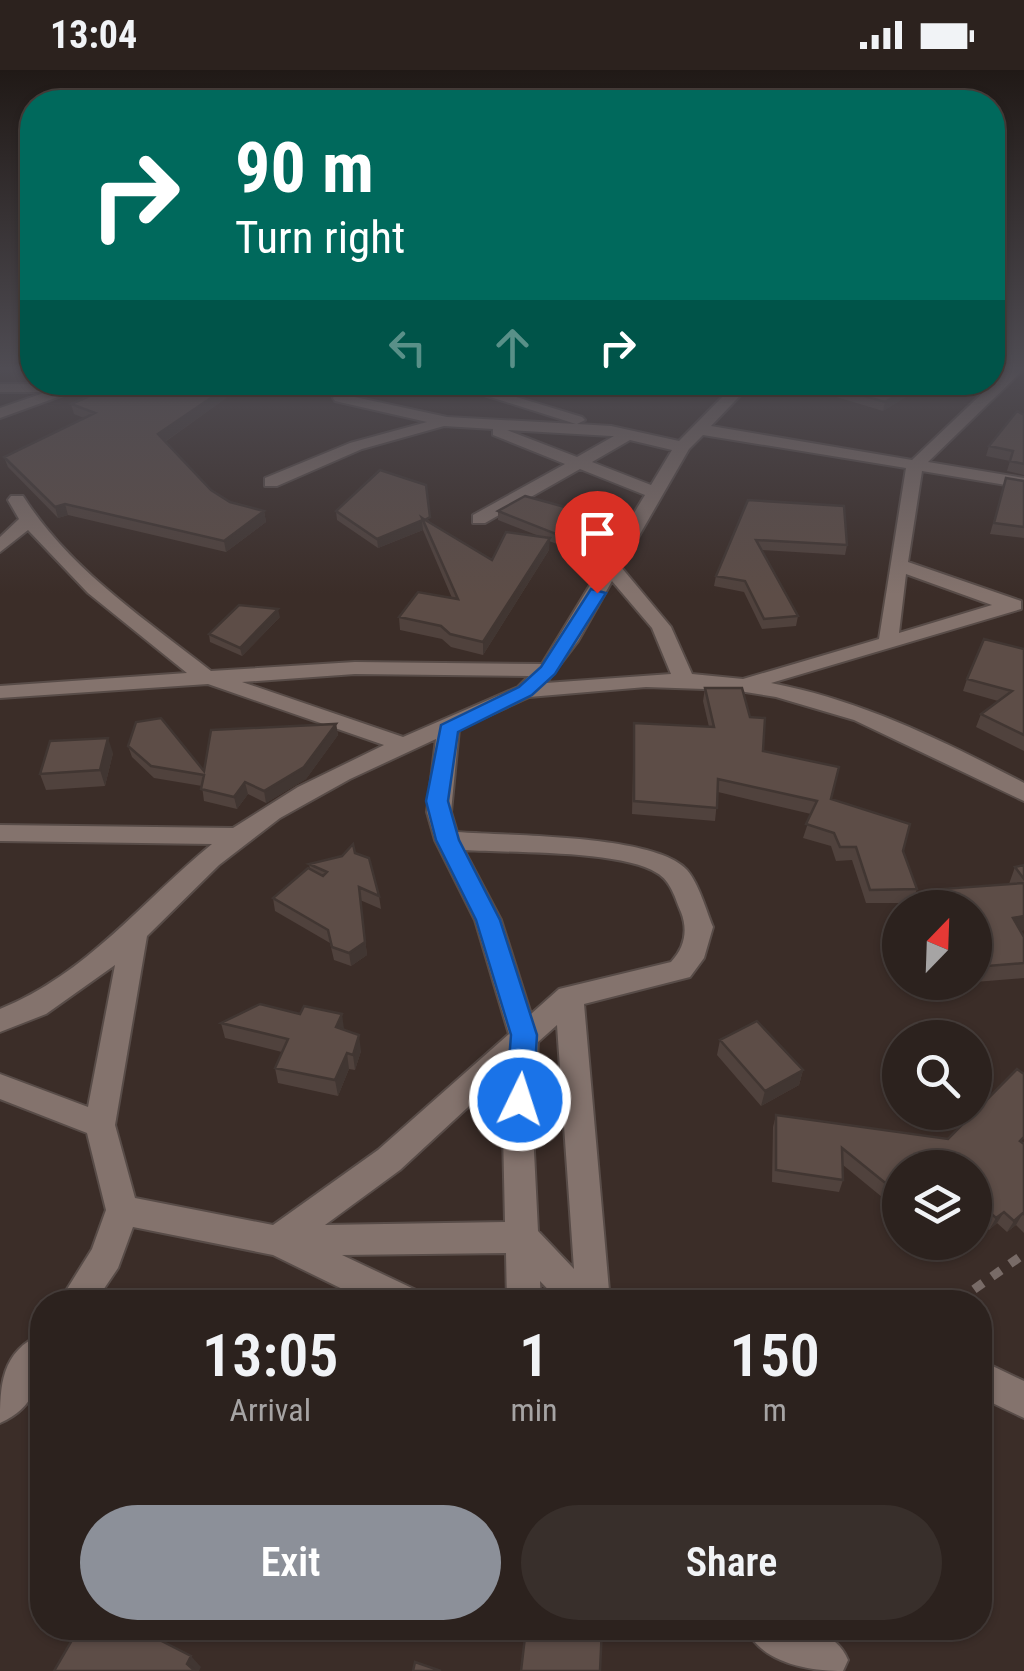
<!DOCTYPE html>
<style>
body{margin:0;font-family:"Roboto Condensed",sans-serif;background:#382f2b;color:#f1f3f6;height:100vh;display:flex;flex-direction:column;font-size:38px;white-space:nowrap}
*{box-sizing:border-box;margin:0}
p{font-size:32px;color:#a6a4a4}
.icon{flex:none;width:55px;height:55px;fill:none;stroke:currentColor;stroke-width:2;stroke-linecap:round;stroke-linejoin:round}
.map{position:relative;flex:1;overflow:hidden}
.sheet{position:absolute;left:30px;top:1220px;width:962px;height:350px;display:flex;flex-direction:column;background:#2c221e;border-radius:40px;box-shadow:0 2px 8px #0004,0 0 0 2px #483f3c}
.sheet>*{flex:none}
.banner{position:absolute;left:20px;top:20px;width:985px;height:305px;border-radius:40px;box-shadow:0 2px 8px #0004,0 0 0 2px #483f3c;background:#00695c;color:#fff;overflow:hidden}
.needle{width:65px;rotate:23deg}
.controls{position:absolute;left:882px;top:820px;display:grid;gap:20px}
.controls a{display:grid;place-items:center;width:110px;height:110px;border-radius:50%;background:#2c221e;box-shadow:0 2px 8px #0004,0 0 0 2px #483f3c;font-size:50px}
.pin{position:absolute;display:grid;place-items:center;width:85px;height:85px;color:#fff;margin:-102px -42px;border-radius:50% 50% 50% 0;rotate:-45deg;box-shadow:0 0 10px #0007}
.pin .icon{rotate:45deg}
.me{position:absolute;width:110px;margin:-55px;rotate:4deg;stroke-linejoin:round;filter:drop-shadow(0 0 8px #0008)}
.turn{display:flex;align-items:center;gap:35px;height:210px;padding:0 50px;font-size:45px}
.turn .icon{width:130px;height:130px;stroke-width:2.5}
.turn b{display:block;font-size:70px;line-height:85px}
.lanes{display:flex;align-items:center;height:95px;padding:0 50px;background:#0003;justify-content:center;gap:50px;direction:ltr}
.lanes .off{opacity:.35}
.eta{display:flex;justify-content:space-evenly;align-items:center;height:170px;text-align:center}
.eta b{font-size:60px;font-weight:600;line-height:70px}
.action{display:flex;gap:20px;margin-top:auto;padding:20px 50px}
.action a{flex:1;height:115px;border-radius:60px;background:#8c9099;color:#fff;font-size:40px;font-weight:600;line-height:115px;text-align:center}
.action a+a{background:#382f2b;color:#f1f3f6}
.status{display:flex;justify-content:space-between;align-items:center;height:70px;padding:0 50px;background:#2c221e;direction:ltr}
.status svg{height:28px;fill:currentColor}
.map>svg:first-child{display:block}
</style>
<div class="status"><b>13:04</b><svg viewBox="0 0 49 12"><path d="M0 12V9h3v3zM5 12V6h3v6zM10 12V3h3v9zM15 12V0h3v12zM26 1h20v11H26zM47 4h2v5h-2z"/></svg></div>
<div class="map">
<svg width="1024" height="1601" viewBox="0 0 1024 1601">
<rect width="100%" height="100%" fill="#3b2d28"/>
<g fill="none" stroke-linecap="round" stroke-linejoin="round">
<defs>
<path id="street" d="M 1008,299 L 1024,299 L 928,392 L 1024,408 L 1024,418 L 922,401 L 908,492 L 1021,531 L 1021,539 L 771,613 C 861,630 944,671 1024,713 L 1024,731 L 854,650 L 776,627 L 733,620 L 646,617 L 529,627 L 459,659 L 451,742 L 457,762 C 506,766 655,764 687,800 C 699,814 706,840 713,857 L 704,888 L 690,907 L 584,934 L 610,1232 L 560,1232 L 540,1211 L 541,1232 L 507,1232 L 506,1183 L 342,1185 L 416,1220 L 421,1232 L 369,1232 L 273,1185 L 133,1157 L 118,1198 L 95,1232 L 59,1232 L 92,1179 L 106,1140 L 87,1063 L 0,1029 L 0,1004 L 88,1037 L 115,895 L 46,944 L 0,962 L 0,939 C 87,904 141,832 212,774 L 0,771 L 0,755 L 233,758 L 298,717 L 384,675 L 208,614 L 0,628 L 0,616 L 187,603 L 88,523 L 28,460 L 0,482 L 0,467 L 19,449 L 8,430 L 11,426 L 23,426 C 69,499 145,549 211,601 L 355,592 L 542,594 L 645,425 L 580,399 L 485,453 L 473,453 L 473,445 L 565,394 L 493,365 L 493,359 L 444,356 L 362,379 L 277,416 L 265,416 L 265,408 L 350,373 L 427,352 L 335,331 L 333,328 L 345,312 L 360,312 L 350,326 L 447,347 L 576,354 L 443,312 L 467,312 L 582,347 L 585,350 L 577,354 L 611,356 L 679,371 L 737,312 L 753,312 L 711,356 L 912,390 ZM 507,360 L 611,366 L 614,366 L 577,387 ZM 703,365 L 906,398 L 879,569 L 743,609 L 692,604 L 671,557 L 621,497 L 689,379 ZM 630,370 L 672,380 L 651,415 L 592,392 ZM 906,504 L 992,535 L 899,563 ZM 612,511 L 652,558 L 671,604 L 546,613 L 578,571 ZM 355,604 L 529,606 L 518,617 L 403,667 L 242,612 ZM 436,669 L 427,742 L 435,770 L 475,850 L 509,964 L 378,1080 L 273,1155 L 135,1128 L 115,1055 L 147,866 L 219,795 L 280,748 L 350,709 ZM 464,780 C 511,783 621,780 657,803 C 671,811 675,828 681,842 C 688,860 685,877 671,892 L 559,919 L 531,944 L 501,850 ZM 557,955 L 574,1199 L 538,1161 L 533,1062 L 538,972 ZM 507,1001 L 503,1062 L 505,1152 L 325,1155 L 400,1100 Z
M 76,312 L 99,312 L 0,348 L 0,338 Z
M 0,314 L 43,314 L 50,318 L 43,322 L 0,322 Z
M 42,1264 C 44,1301 39,1337 0,1353 C 0,1316 1,1281 42,1264 Z
M 980,1290 L 1024,1311 L 1024,1348 L 980,1327 Z
M 746,1558 C 782,1556 832,1551 848,1590 L 843,1601 C 809,1601 761,1593 746,1558 Z"/>
</defs>
<!-- street casing -->
<use href="#street" stroke="#584c48" stroke-width="4"/>
<!-- path -->
<path stroke="#786b67" stroke-width="9" stroke-dasharray="11 11" stroke-linecap="butt" d="M 956,1232 L 1024,1184"/>
<!-- street -->
<use href="#street" fill="#84736d" fill-rule="evenodd"/>
</g>
<!-- wall -->
<path fill="#50423d" d="M 111,312 L 206,312 L 207,315 L 224,319 L 226,328 L 165,372 L 211,420 L 230,432 L 264,441 L 266,452 L 226,482 L 68,445 L 58,448 L 8,397 L 4,387 L 84,348 L 74,344 L 71,334 L 117,315 Z
M 930,312 L 883,341 L 820,322 L 821,314 Z
M 1024,345 L 1024,405 L 1007,401 L 1010,391 L 986,386 L 989,376 Z
M 380,400 L 431,453 L 492,490 L 539,466 L 498,450 L 498,441 L 607,456 L 606,465 L 576,481 L 549,471 L 549,480 L 483,585 L 451,577 L 442,569 L 400,560 L 399,547 L 452,528 L 423,460 L 378,478 L 337,450 L 336,441 Z
M 1006,408 L 1024,411 L 1024,468 L 990,464 Z
M 748,430 L 847,475 L 845,485 L 762,480 L 798,546 L 796,556 L 762,559 L 744,522 L 714,516 L 716,506 Z
M 280,547 L 242,586 L 210,572 L 209,564 Z
M 1024,579 L 1024,681 L 976,657 L 981,644 L 998,631 L 963,621 L 967,609 Z
M 705,618 L 750,647 L 763,681 L 903,781 L 917,819 L 912,833 L 866,833 L 852,790 L 836,791 L 831,776 L 803,768 L 811,744 L 718,722 L 715,751 L 632,744 L 634,653 L 709,657 L 703,631 Z
M 336,654 L 338,665 L 306,709 L 266,733 L 248,724 L 237,739 L 204,731 L 202,716 L 154,708 L 132,687 L 128,676 L 204,701 Z
M 113,683 L 105,716 L 46,720 L 40,704 Z
M 355,783 L 379,826 L 381,839 L 360,830 L 367,885 L 351,896 L 334,890 L 330,873 L 275,841 L 273,828 L 310,799 L 309,794 Z
M 1024,795 L 1024,860 L 1020,861 L 1024,867 L 1024,908 L 975,912 L 975,838 L 924,838 L 923,835 L 928,820 L 1009,814 L 1015,797 Z
M 221,953 L 344,960 L 361,981 L 355,1000 L 349,999 L 338,1026 L 278,1013 L 275,998 L 282,982 L 225,968 Z
M 720,970 L 803,1000 L 799,1015 L 761,1036 L 717,985 Z
M 776,1045 L 948,1069 L 1024,1072 L 1024,1163 L 1016,1155 L 1007,1162 L 997,1153 L 989,1160 L 975,1147 L 975,1098 L 900,1098 L 900,1123 L 898,1121 L 888,1132 L 843,1095 L 843,1110 L 839,1122 L 772,1112 L 773,1057 Z"/>
<!-- shaded-wall -->
<path fill="#413632" d="M 918,312 L 930,312 L 883,341 L 885,332 Z
M 224,319 L 226,328 L 160,375 L 158,364 Z
M 65,434 L 68,445 L 58,448 L 55,437 Z
M 264,441 L 266,452 L 226,482 L 224,471 Z
M 422,451 L 423,460 L 378,478 L 377,469 Z
M 607,456 L 606,465 L 576,481 L 576,472 Z
M 550,468 L 549,480 L 483,585 L 483,572 Z
M 278,539 L 280,547 L 242,586 L 240,578 Z
M 336,654 L 338,665 L 306,709 L 266,733 L 264,721 Z
M 108,668 L 113,683 L 105,716 L 100,700 Z
M 245,712 L 248,724 L 237,739 L 234,727 Z
M 359,817 L 367,885 L 351,896 L 349,883 Z
M 1024,846 L 1024,860 L 1006,863 L 1013,848 Z
M 342,944 L 344,959 L 336,957 Z
M 359,965 L 361,981 L 355,1000 L 353,985 Z
M 347,983 L 349,999 L 338,1026 L 335,1010 Z
M 803,1000 L 799,1015 L 761,1036 L 765,1021 Z
M 900,1113 L 898,1121 L 888,1132 L 894,1120 Z
M 1004,1142 L 997,1153 L 989,1160 L 996,1148 Z
M 1023,1143 L 1016,1155 L 1007,1162 L 1014,1151 Z
M 191,1586 L 201,1597 L 199,1601 L 194,1601 L 187,1594 Z"/>
<!-- building -->
<path fill="#5d4d47" stroke="#413632" stroke-width="2.5" d="M 122,312 L 204,312 L 200,314 L 224,319 L 158,364 L 211,420 L 230,432 L 264,441 L 224,471 L 65,434 L 55,437 L 4,387 L 95,343 L 71,334 Z
M 824,312 L 918,312 L 885,332 L 821,314 Z
M 1017,341 L 1024,345 L 1024,394 L 1010,391 L 1013,381 L 989,376 Z
M 380,400 L 426,415 L 430,447 L 425,450 L 422,448 L 423,450 L 377,469 L 336,441 Z
M 1006,408 L 1024,411 L 1024,457 L 994,453 Z
M 525,426 L 572,439 L 607,456 L 576,472 L 498,441 Z
M 748,430 L 844,436 L 847,475 L 756,470 L 798,546 L 764,549 L 745,511 L 716,506 Z
M 422,448 L 492,490 L 506,462 L 550,468 L 483,572 L 450,564 L 441,556 L 399,547 L 418,522 L 458,529 Z
M 239,535 L 278,539 L 240,578 L 209,564 Z
M 984,569 L 1024,579 L 1024,665 L 981,644 L 1012,621 L 967,609 Z
M 705,618 L 742,618 L 750,647 L 765,648 L 763,681 L 839,697 L 831,729 L 910,754 L 903,781 L 917,819 L 870,820 L 856,777 L 840,777 L 834,763 L 806,754 L 817,731 L 718,709 L 717,738 L 634,731 L 634,653 L 714,657 Z
M 161,648 L 204,701 L 211,660 L 336,654 L 304,697 L 264,721 L 245,712 L 234,727 L 201,719 L 204,705 L 151,696 L 128,676 L 136,652 Z
M 108,668 L 100,700 L 40,704 L 50,671 Z
M 353,774 L 355,783 L 369,788 L 379,826 L 359,817 L 365,872 L 349,883 L 332,877 L 328,860 L 273,828 L 308,798 L 323,806 L 327,802 L 309,794 L 342,786 Z
M 1024,795 L 1024,809 L 1015,797 Z
M 1024,813 L 1024,846 L 1013,848 L 1024,867 L 1024,893 L 975,897 L 975,838 L 937,838 L 928,820 Z
M 260,934 L 300,944 L 304,936 L 342,944 L 336,957 L 359,965 L 353,985 L 347,983 L 335,1010 L 275,998 L 288,969 L 221,953 Z
M 757,951 L 803,1000 L 765,1021 L 720,970 Z
M 1017,999 L 1024,1004 L 1024,1067 L 1020,1071 L 1024,1074 L 1024,1144 L 1023,1143 L 1014,1151 L 1004,1142 L 996,1148 L 975,1129 L 975,1098 L 900,1098 L 900,1113 L 894,1120 L 842,1078 L 843,1110 L 776,1100 L 776,1045 L 948,1069 Z
M 79,1558 L 136,1558 L 191,1586 L 187,1594 L 195,1601 L 54,1601 Z
M 526,1558 L 602,1558 L 600,1601 L 521,1601 Z
M 415,1592 L 441,1601 L 413,1601 Z"/>
<!-- sky -->
<linearGradient id="sky" x2="0" y2="1"><stop stop-color="#201916"/><stop offset="0.57" stop-color="#4f4c53"/><stop offset="1" stop-color="#4f4c53" stop-opacity="0"/></linearGradient>
<rect width="1024" height="524" fill="url(#sky)"/>
<!-- route -->
<path fill="#1a73e8" stroke="#114b97" stroke-width="2.5" d="M 591,519 L 606,523 L 555,604 L 532,625 L 458,662 L 448,731 L 459,770 L 500,850 L 537,965 L 533,1030 L 529,1038 L 510,1038 L 506,1030 L 511,965 L 476,850 L 436,770 L 426,731 L 441,655 L 519,617 L 541,597 Z"/>
</svg>
<div class="controls">
<a><svg class="needle" viewBox="-14 -14 28 28"><path d="M0-13l5 13h-10z" fill="#e53935"/><path d="M0 13l5-13h-10z" fill="#a6a4a4"/></svg></a>
<a><svg class="icon" aria-label="search" viewBox="0 0 24 24"><circle cx="10" cy="10" r="6"/><path d="M15 15l6 6"/></svg></a>
<a><svg class="icon" aria-label="layers" viewBox="0 0 24 24"><path d="M12 4l9 5-9 5-9-5zM3 14l9 5 9-5"/></svg></a>
</div>
<div class="pin" style="left:597px;top:523px;background:#d93025"><svg class="icon" aria-label="arrive" viewBox="0 0 24 24"><path d="M6 21V4h12l-3 4 3 4H6"/></svg></div>
<svg class="me" style="left:520px;top:1030px" viewBox="-20 -20 40 40"><circle r="17" fill="#1a73e8" stroke="#fff" stroke-width="3"/><path d="M0-11L8 9 0 5-8 9z" fill="#fff"/></svg>
<div class="banner">
<div class="turn"><svg class="icon" aria-label="right" viewBox="0 0 24 24"><path d="M7 20v-9h11M14 6l5 5-5 5"/></svg><div><b>90 m</b>Turn right</div></div>
<div class="lanes"><svg class="icon off" aria-label="left" viewBox="0 0 24 24"><path d="M17 20v-9H6M10 6l-5 5 5 5"/></svg><svg class="icon off" aria-label="ahead" viewBox="0 0 24 24"><path d="M12 20V5M6 11l6-6 6 6"/></svg><svg class="icon" aria-label="right" viewBox="0 0 24 24"><path d="M7 20v-9h11M14 6l5 5-5 5"/></svg></div>
</div>
<section class="sheet">
<div class="eta">
<div><b>13:05</b><p>Arrival</p></div>
<div><b>1</b><p>min</p></div>
<div><b>150</b><p>m</p></div>
</div>
<div class="action"><a>Exit</a><a>Share</a></div>
</section>
</div>
